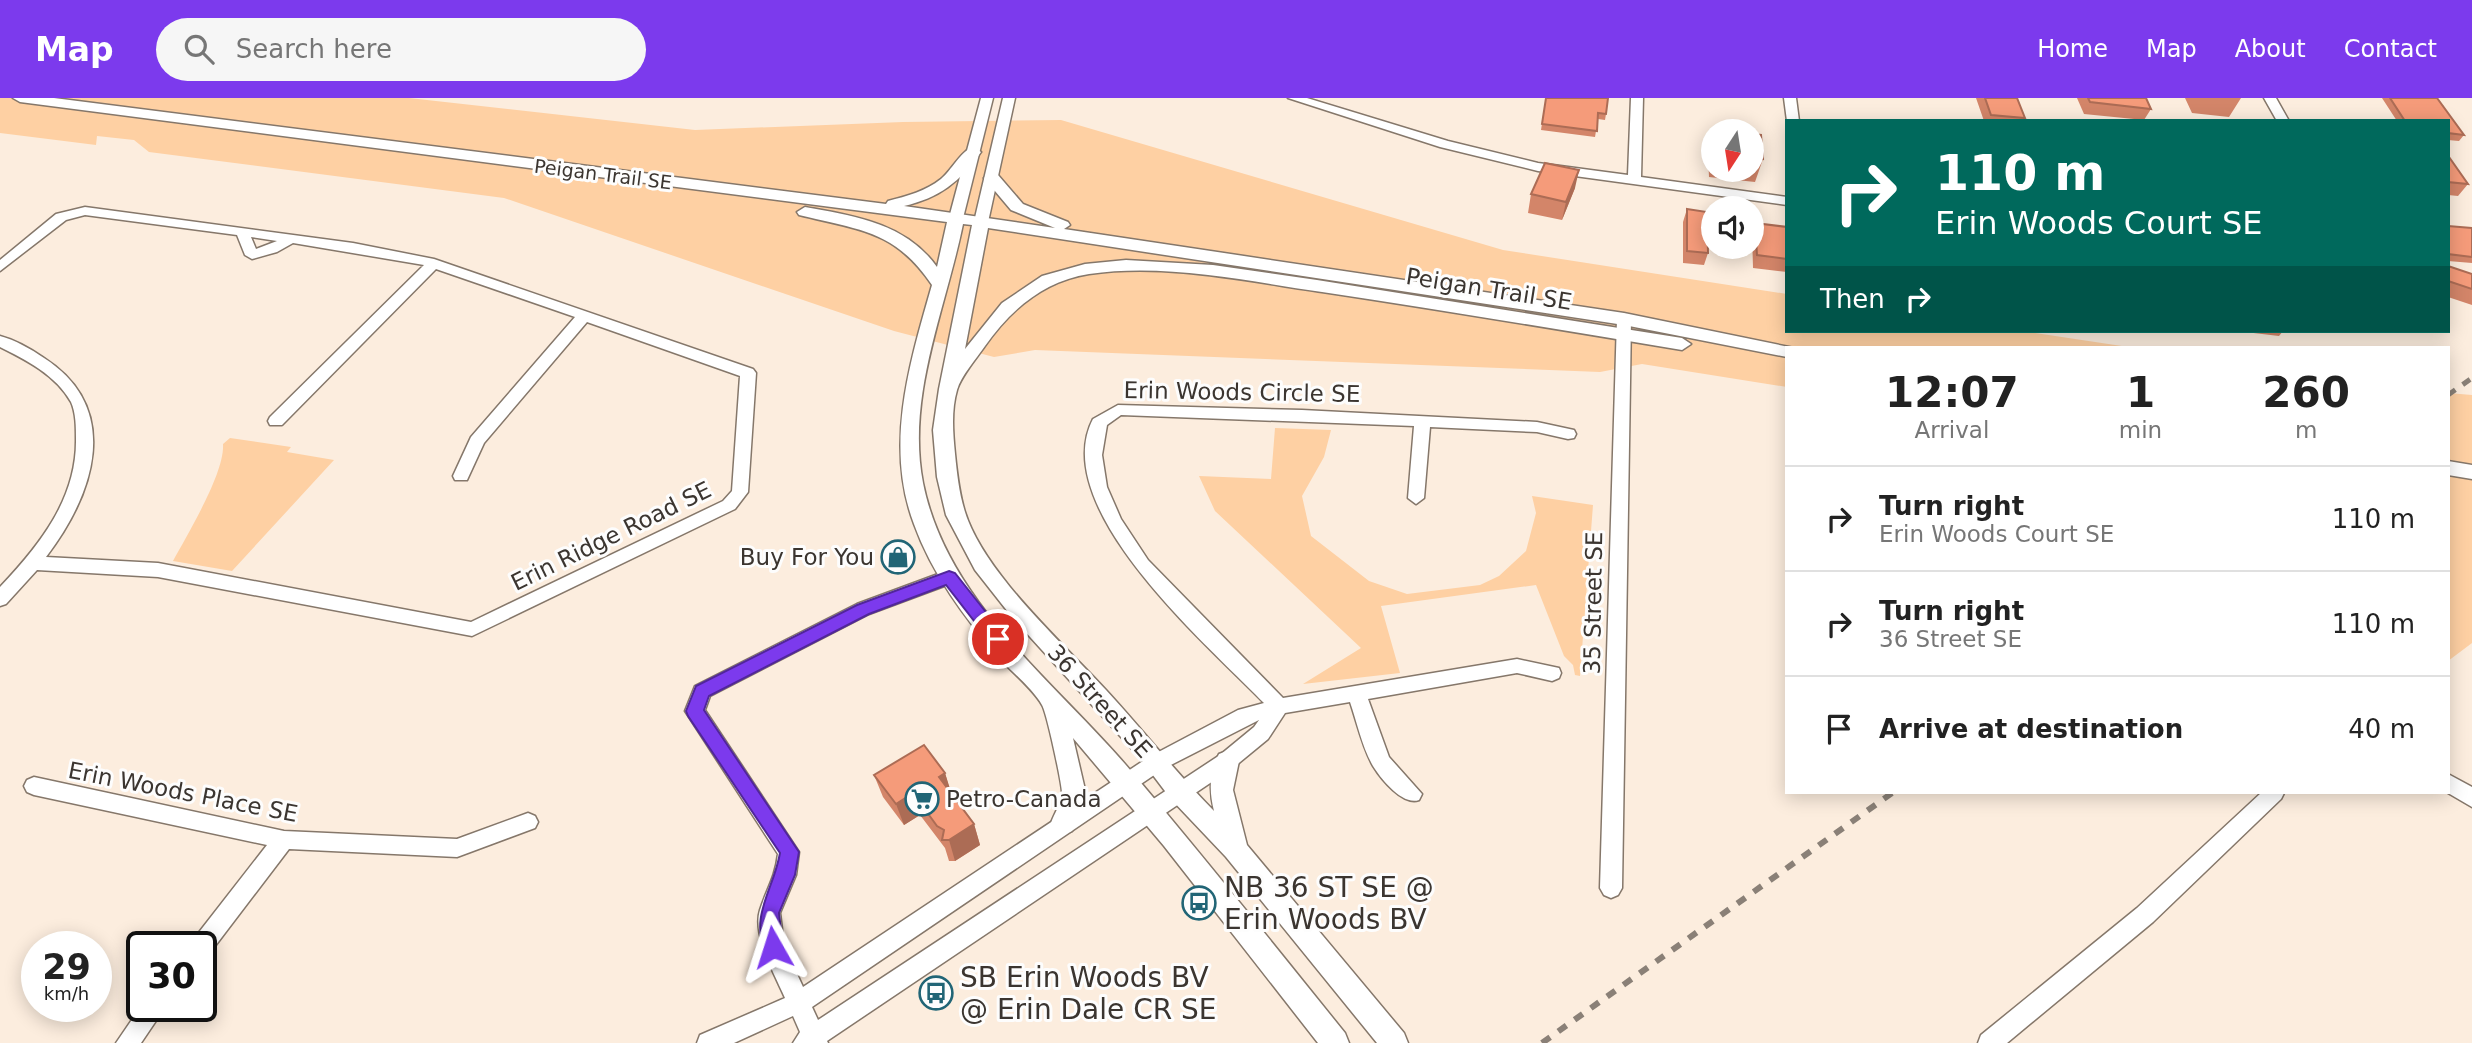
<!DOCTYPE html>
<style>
body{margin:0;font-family:"DejaVu Sans",sans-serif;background:#f6f6f6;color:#222;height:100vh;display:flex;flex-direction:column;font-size:26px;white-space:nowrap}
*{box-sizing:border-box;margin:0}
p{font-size:23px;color:#767676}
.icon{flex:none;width:38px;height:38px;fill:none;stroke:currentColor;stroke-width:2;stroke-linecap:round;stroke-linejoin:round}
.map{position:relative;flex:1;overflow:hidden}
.sheet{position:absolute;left:1785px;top:248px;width:665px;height:448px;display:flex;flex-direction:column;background:#fff;border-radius:0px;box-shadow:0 4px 18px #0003}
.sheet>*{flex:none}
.top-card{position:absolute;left:1785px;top:21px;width:665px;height:214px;border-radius:0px;box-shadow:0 4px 18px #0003;background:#00695c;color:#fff;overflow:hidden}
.needle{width:46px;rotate:192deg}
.fabs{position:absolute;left:1701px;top:21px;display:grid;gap:14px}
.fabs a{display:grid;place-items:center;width:63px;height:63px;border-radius:50%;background:#fff;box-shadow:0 4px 18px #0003;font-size:35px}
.speed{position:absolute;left:21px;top:833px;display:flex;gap:14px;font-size:35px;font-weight:700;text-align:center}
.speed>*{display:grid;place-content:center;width:91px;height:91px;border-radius:50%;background:#fff;box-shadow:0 4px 18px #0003;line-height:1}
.speed small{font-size:18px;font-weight:400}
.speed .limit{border:4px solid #111;border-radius:10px;background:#fff;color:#111}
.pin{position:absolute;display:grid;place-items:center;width:60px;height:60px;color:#fff;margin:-30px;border:4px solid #fff;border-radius:50%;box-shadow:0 2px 7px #0007}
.me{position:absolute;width:77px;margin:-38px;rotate:354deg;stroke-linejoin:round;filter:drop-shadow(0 0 5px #0008)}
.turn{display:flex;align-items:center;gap:24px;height:147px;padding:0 35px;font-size:32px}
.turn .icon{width:91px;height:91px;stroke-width:2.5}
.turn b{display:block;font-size:49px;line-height:60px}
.then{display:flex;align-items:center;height:66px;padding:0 35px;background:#0003;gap:14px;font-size:26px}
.eta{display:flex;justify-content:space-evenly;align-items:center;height:119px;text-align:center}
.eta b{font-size:42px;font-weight:700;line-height:49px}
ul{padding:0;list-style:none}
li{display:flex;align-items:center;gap:21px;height:105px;padding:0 35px;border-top:2px solid #e0e0e0}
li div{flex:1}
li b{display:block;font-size:26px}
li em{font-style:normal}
header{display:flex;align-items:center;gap:42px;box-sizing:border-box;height:98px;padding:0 35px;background:#7c3aed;color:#fff}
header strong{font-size:33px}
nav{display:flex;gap:38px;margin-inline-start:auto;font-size:24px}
.search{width:490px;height:63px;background:#f6f6f6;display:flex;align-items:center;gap:18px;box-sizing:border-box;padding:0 24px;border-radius:38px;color:#767676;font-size:26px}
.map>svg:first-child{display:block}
</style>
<header>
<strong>Map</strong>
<div class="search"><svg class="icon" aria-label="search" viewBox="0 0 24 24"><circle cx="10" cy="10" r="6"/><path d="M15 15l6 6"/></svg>Search here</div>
<nav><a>Home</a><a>Map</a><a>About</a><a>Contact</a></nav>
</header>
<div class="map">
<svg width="2472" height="945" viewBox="0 0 2472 945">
<rect width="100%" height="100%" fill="#fcedde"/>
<!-- green -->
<path fill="#fed0a3" d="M 0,0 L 409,0 L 695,32 L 903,24 L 1061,22 L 1503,152 L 1787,196 L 1787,233 L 2022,233 L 2135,250 L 1787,250 L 1787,289 L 1642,266 L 1600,274 L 1035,252 L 994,259 L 894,233 L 504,100 L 149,54 L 134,42 L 97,38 L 96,47 L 0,35 Z
M 2448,295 L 2472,297 L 2472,545 L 2448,563 Z
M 1275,330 L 1331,332 L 1324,359 L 1302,398 L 1311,438 L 1369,483 L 1407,496 L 1480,487 L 1499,478 L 1526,453 L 1536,415 L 1532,398 L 1593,407 L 1580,578 L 1575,577 L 1573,567 L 1564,558 L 1536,487 L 1381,508 L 1400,575 L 1303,586 L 1361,550 L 1215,413 L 1199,378 L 1271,381 Z
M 230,340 L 291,349 L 287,354 L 334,362 L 232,473 L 173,463 C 187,437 225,375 223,346 Z"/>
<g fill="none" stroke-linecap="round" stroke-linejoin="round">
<defs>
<path id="minor" d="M 981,0 L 993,0 L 963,120 L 956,124 L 949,120 Z
M 1003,0 L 1015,0 L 988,124 L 981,128 L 974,124 Z
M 1288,0 L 1307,0 L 1448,43 L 1538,65 L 1628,77 L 1631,0 L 1643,0 L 1641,79 L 1787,99 L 1787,107 L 1538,73 L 1440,49 Z
M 1784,0 L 1796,0 L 1799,23 L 1787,23 Z
M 2264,0 L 2276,0 L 2289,23 L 2277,23 Z
M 85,109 L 353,145 L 434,161 L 753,271 L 756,275 L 748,394 L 735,411 L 472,538 L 158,479 L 37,472 L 6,506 L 0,508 L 0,489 C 39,448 77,401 76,341 C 76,329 76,315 71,304 C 56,277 26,262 0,249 L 0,238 C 15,242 31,251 44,260 C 123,311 94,396 46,459 L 158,465 L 471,524 L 723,403 L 732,393 L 740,278 L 587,224 L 484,345 L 467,382 L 455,382 L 453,378 L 471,339 L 575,219 L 436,171 L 282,327 L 270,327 L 268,323 L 270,319 L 424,167 L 293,145 L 277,154 L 252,161 L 245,157 L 237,137 L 85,117 L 66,122 L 0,173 L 0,162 L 56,116 ZM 251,139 L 277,143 L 256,151 Z
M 1624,216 L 1631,221 L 1622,790 L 1618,797 L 1611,800 L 1604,797 L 1600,790 L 1617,221 Z
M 1118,307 L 1302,312 L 1537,324 L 1574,332 L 1576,336 L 1574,340 L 1568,341 L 1537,334 L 1430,329 L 1424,400 L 1416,406 L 1408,400 L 1414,328 L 1121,317 L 1107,327 L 1102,357 L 1107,389 L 1121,421 L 1148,462 L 1283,600 L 1517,561 L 1559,570 L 1561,575 L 1559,580 L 1552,583 L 1517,575 L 1368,601 L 1389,659 L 1422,696 L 1419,702 C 1403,708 1381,681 1373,668 C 1362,649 1357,624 1350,604 L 1285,615 L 1268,641 L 1234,669 L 827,943 L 828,945 L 793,945 L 800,934 L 793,918 L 734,945 L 697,945 L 700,937 L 785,900 C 775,877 752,837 760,812 C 767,790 775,780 778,756 L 685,613 L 695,588 L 857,506 L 949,472 L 955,474 L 958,479 L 955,484 L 869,516 L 710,598 L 705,612 L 799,754 L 796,777 L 780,815 L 784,848 L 803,889 L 1149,659 L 1238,612 L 1264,605 C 1209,548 1047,410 1093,321 ZM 1259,622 L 1254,629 L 1220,657 L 818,922 L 812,909 L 1163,671 Z
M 2448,676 L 2472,689 L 2472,709 L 2448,695 Z
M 34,679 L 284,733 L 457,741 L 528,715 L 535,718 L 538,724 L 535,730 L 457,759 L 289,751 L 209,856 L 201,859 L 201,849 L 190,849 L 193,842 L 267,747 L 34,697 L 27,694 L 24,688 L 27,682 Z
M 2261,695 L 2284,695 L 2281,701 L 2153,824 L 2007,945 L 1978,945 L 1981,937 L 2137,810 Z
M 142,907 L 166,908 L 141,945 L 116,945 Z"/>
<path id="major" d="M 13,0 L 54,0 L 886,106 L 888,103 C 907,98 926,93 941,81 C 951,73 961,53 973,49 L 981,54 C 960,84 939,100 904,108 L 1055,130 L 1011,112 L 984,80 L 992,75 L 998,77 L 1023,106 L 1068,124 L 1070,127 L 1064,131 L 1624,215 L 1794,250 L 1787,250 L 1787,259 L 1624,227 L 988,130 L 965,251 L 1002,205 L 1042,178 L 1085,166 L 1126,162 L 1213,167 L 1317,182 L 1682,240 L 1691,246 L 1682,252 C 1562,232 1442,212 1322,194 C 1245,183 1166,165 1089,176 C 1044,183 1010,212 985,248 C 976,261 961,278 957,292 C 951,312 953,336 955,356 C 957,376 959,395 965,414 C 984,475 1063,545 1106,592 C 1143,632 1176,675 1214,713 C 1209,693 1209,675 1219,656 L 1227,653 L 1235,656 L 1239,663 L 1233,692 L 1247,747 L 1404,935 L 1408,945 L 1377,945 L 1226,759 L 1171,701 L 1140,660 L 1012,519 L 975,472 L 946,417 L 937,379 L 933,332 L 939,291 L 972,127 L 963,126 C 946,210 906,298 923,385 C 947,505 1056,584 1131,673 C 1204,759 1274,847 1345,935 L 1349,945 L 1318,945 L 1164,748 L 1073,640 L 1086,696 L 1072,733 L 1063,736 L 1054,733 L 1051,725 C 1054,716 1062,704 1062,695 C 1062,686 1047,615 1042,607 C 1034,592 1011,573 999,560 C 965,520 932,476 914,426 C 884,347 910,264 932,187 C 895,132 859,132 799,117 L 797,114 L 805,109 C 854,118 906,125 937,169 L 947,124 L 20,4 Z
M 2448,363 L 2472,367 L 2472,381 L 2448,377 Z"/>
</defs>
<!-- minor casing -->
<use href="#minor" stroke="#85776a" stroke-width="3"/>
<!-- major casing -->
<use href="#major" stroke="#85776a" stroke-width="3"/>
<!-- minor -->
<use href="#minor" fill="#fff" fill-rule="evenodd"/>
<!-- major -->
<use href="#major" fill="#fff" fill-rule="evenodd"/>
<!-- rail-far1 -->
<path stroke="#8a8077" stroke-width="5" stroke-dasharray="9 9" stroke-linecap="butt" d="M 2448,297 L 2472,280"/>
<!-- rail -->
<path stroke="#8a8077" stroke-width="6" stroke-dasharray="10 10" stroke-linecap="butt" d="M 1542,945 L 1892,695"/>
</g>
<!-- wall -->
<path fill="#d38569" d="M 1546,0 L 1606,16 L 1605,22 L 1598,21 L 1595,39 L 1541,32 Z
M 1976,0 L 2017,0 L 2025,20 L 2023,23 L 1984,23 Z
M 2077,0 L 2146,0 L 2151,11 L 2144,22 L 2084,16 Z
M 2185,0 L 2241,0 L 2229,19 L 2192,15 Z
M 2382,0 L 2434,0 L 2464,37 L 2459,43 L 2448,42 L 2448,23 L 2397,23 Z
M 1752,36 L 1763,61 L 1755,84 L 1709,79 L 1708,55 L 1713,37 L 1713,72 L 1752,72 Z
M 2448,59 L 2468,86 L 2458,98 L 2448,97 Z
M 1575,90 L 1562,122 L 1528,115 L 1531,96 Z
M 1687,111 L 1708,155 L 1704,167 L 1683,165 L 1683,124 Z
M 1755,125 L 1787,129 L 1787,174 L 1753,170 L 1752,134 Z
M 2448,128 L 2472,130 L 2472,165 L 2448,163 Z
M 2448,168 L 2472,176 L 2472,207 L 2448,199 Z
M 2244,233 L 2283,233 L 2279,238 L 2245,234 Z
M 945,675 L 951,696 L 974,726 L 980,747 L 955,763 L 949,763 L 945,750 L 920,717 L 904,727 L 883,699 L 874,677 Z"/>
<!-- shaded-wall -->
<path fill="#ac6c55" d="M 1579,72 L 1575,90 L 1562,122 L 1566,104 Z
M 945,675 L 952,697 L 939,679 Z
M 913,695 L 920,717 L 904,727 L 896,706 Z
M 974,726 L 980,747 L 955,763 L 949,742 Z"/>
<!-- building -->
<path fill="#f59b7a" stroke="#ac6c55" stroke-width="2" d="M 1546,0 L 1608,0 L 1606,16 L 1598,15 L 1597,33 L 1542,26 Z
M 1985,0 L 2017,0 L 2025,20 L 1991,17 Z
M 2088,0 L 2146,0 L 2151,11 L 2090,4 Z
M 2390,0 L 2437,0 L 2464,37 L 2448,35 L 2448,23 L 2405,23 Z
M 1752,36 L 1761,37 L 1763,61 L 1752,59 Z
M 2448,59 L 2449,59 L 2468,86 L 2448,84 Z
M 1545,65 L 1579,72 L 1566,104 L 1531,96 Z
M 1687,111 L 1707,114 L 1708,155 L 1687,153 Z
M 1755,125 L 1787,129 L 1787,161 L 1757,157 Z
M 2448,128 L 2472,130 L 2472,159 L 2448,156 Z
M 2448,168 L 2472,176 L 2472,191 L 2448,183 Z
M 924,647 L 945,675 L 939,679 L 974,726 L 949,742 L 942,742 L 944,732 L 937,728 L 913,695 L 896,706 L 874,677 Z"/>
<!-- route -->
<path fill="#7c3aed" stroke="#51269a" stroke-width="2" d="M 949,473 L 955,475 L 1004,537 L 1006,541 L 1004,546 L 992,546 L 946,487 L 869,516 L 709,598 L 704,612 L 799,754 L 795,777 L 779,815 L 783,849 L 780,855 L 773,858 L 766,855 C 749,818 774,791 780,755 L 688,618 L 686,613 L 696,588 L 857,507 Z"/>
<!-- icons -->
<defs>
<symbol id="shop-ring" viewBox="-11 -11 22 22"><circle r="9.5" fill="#fdfdfd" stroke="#216576" stroke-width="1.5"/><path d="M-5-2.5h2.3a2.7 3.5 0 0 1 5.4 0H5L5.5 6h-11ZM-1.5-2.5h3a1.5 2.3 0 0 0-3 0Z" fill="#216576"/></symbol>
<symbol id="supermarket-ring" viewBox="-11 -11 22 22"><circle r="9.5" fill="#fdfdfd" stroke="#216576" stroke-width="1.5"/><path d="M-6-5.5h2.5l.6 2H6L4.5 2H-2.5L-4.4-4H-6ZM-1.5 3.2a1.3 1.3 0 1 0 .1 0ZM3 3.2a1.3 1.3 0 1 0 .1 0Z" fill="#216576"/></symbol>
<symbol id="bus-ring" viewBox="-11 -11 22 22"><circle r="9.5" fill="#fdfdfd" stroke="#216576" stroke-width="1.5"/><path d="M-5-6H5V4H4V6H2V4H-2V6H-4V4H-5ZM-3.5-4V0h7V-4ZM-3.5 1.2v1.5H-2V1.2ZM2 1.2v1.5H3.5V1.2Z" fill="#216576"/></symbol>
</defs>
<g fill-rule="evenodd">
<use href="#shop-ring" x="879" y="440" width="38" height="38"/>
<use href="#supermarket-ring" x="903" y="682" width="38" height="38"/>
<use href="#bus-ring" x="1180" y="786" width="38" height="38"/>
<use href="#bus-ring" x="917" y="876" width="38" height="38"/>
</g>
<g text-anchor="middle" stroke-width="6" stroke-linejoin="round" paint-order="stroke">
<!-- far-street labels -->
<g font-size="19" fill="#3b3530" stroke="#fdfdfd">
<text transform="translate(603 76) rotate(7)" y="7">Peigan Trail SE</text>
</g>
<!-- street labels -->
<g font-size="23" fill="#3b3530" stroke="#fdfdfd">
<text transform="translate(1489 191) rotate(9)" y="8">Peigan Trail SE</text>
<text transform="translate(1242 294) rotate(1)" y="8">Erin Woods Circle SE</text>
<text transform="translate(611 438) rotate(-26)" y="8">Erin Ridge Road SE</text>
<text transform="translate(1593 505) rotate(-89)" y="8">35 Street SE</text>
<text transform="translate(1100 603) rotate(48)" y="8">36 Street SE</text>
<text transform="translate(183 694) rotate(11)" y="8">Erin Woods Place SE</text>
</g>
<!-- poi labels -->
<g font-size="23" fill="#3b3530" stroke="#fdfdfd" text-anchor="end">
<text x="874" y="467">Buy For You</text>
<text x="946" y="709" text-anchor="start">Petro-Canada</text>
</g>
<!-- near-poi labels -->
<g font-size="28" fill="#3b3530" stroke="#fdfdfd" text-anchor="start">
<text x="1224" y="799">NB 36 ST SE @<tspan x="1224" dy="32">Erin Woods BV</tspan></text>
<text x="960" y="889">SB Erin Woods BV<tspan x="960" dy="32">@ Erin Dale CR SE</tspan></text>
</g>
</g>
</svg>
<div class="fabs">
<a><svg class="needle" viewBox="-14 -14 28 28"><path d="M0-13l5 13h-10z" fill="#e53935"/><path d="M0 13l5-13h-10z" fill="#767676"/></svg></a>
<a><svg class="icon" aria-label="sound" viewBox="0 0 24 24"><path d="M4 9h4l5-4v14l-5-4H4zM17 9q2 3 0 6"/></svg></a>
</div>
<div class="speed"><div>29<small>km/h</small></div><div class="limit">30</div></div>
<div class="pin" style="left:998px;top:541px;background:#d93025"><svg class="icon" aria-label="arrive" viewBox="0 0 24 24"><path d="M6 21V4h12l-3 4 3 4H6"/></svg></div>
<svg class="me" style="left:773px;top:849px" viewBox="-20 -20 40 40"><path d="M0-17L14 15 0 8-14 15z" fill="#7c3aed" stroke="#fff" stroke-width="4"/></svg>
<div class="top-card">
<div class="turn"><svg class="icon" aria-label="right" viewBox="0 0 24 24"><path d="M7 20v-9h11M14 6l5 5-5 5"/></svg><div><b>110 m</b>Erin Woods Court SE</div></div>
<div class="then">Then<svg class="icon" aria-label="right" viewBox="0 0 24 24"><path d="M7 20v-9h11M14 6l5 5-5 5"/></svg></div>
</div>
<section class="sheet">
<div class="eta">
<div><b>12:07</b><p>Arrival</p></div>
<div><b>1</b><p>min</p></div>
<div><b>260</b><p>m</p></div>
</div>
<ul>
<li><svg class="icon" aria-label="right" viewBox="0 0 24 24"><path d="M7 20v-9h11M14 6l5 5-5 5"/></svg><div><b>Turn right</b><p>Erin Woods Court SE</p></div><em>110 m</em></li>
<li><svg class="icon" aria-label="right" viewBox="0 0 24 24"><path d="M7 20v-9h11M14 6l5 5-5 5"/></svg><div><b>Turn right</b><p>36 Street SE</p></div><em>110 m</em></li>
<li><svg class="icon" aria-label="arrive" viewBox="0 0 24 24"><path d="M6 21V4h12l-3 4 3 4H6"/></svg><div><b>Arrive at destination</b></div><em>40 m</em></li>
</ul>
</section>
</div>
